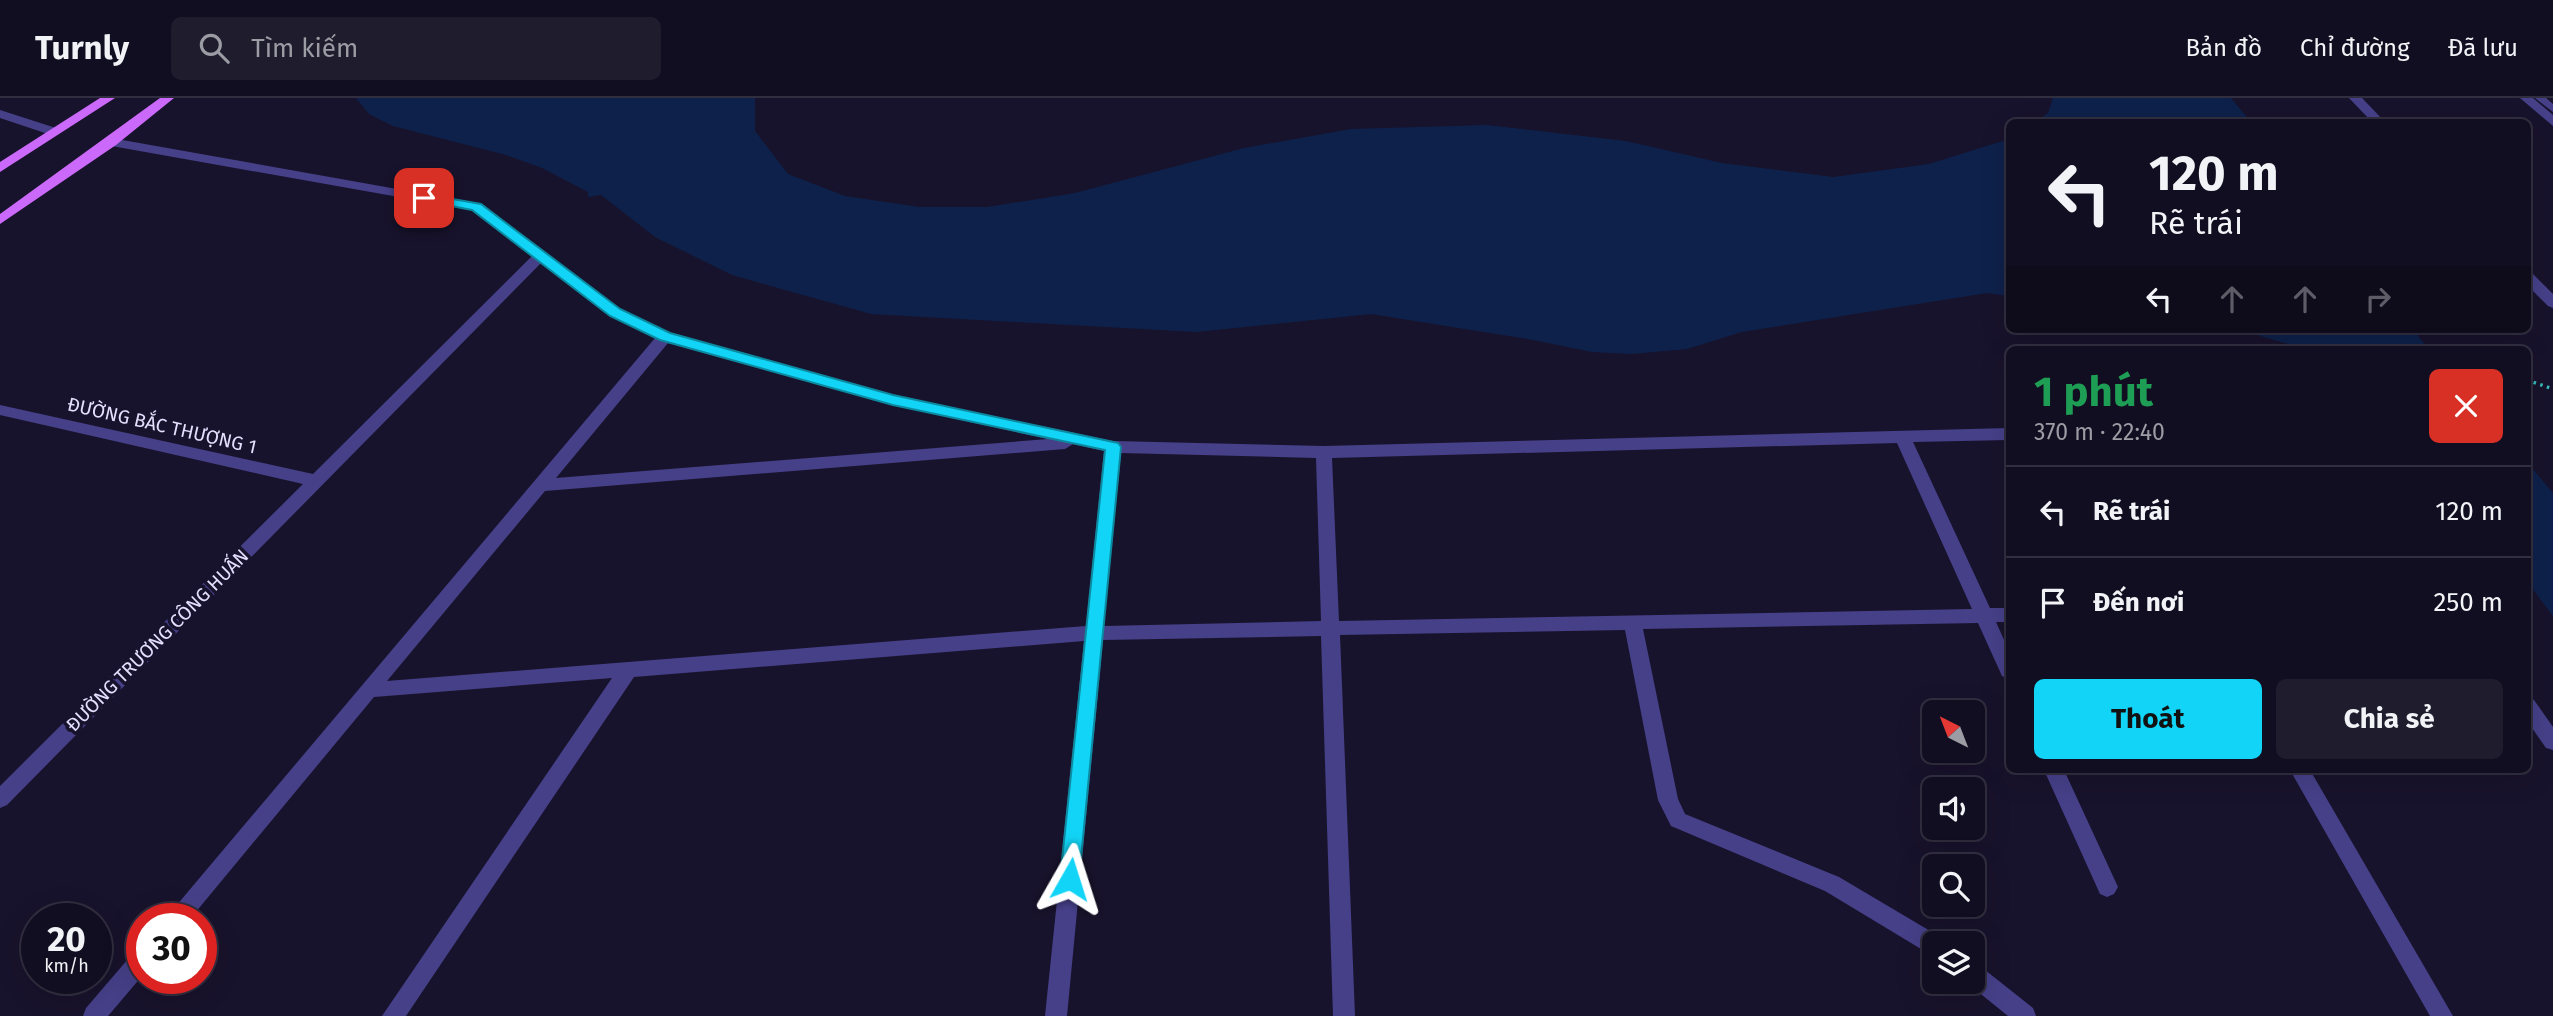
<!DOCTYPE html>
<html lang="vi">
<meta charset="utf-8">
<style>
body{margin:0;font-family:"Fira Sans",sans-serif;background:#1f1c2e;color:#f1f3f6;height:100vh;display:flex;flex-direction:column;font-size:26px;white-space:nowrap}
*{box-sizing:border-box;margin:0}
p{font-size:23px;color:#9c9ca5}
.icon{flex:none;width:38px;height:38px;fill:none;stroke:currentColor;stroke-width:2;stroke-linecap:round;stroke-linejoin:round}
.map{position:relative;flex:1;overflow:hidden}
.sheet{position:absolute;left:2006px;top:248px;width:525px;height:427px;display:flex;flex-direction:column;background:#120e21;border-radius:10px;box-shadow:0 7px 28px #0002,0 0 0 2px #312e3f}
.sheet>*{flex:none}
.banner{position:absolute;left:2006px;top:21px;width:525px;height:214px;border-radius:10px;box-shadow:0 7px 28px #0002,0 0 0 2px #312e3f;background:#120e21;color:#f1f3f6;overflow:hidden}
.needle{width:46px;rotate:318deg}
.buttons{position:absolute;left:1922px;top:602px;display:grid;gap:14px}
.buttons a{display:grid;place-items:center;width:63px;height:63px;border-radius:10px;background:#120e21;box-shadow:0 7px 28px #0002,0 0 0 2px #312e3f;font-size:35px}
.speed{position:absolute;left:21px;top:805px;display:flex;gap:14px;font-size:35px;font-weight:700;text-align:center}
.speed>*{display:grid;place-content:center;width:91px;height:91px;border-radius:50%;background:#120e21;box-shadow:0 7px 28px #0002,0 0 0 2px #312e3f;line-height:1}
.speed small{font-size:18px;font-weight:400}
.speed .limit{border:10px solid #d22;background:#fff;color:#111}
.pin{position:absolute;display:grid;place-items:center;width:60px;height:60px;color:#fff;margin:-30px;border-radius:14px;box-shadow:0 4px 10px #0006}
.me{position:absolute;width:77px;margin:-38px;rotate:6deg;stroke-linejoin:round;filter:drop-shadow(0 0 5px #0008)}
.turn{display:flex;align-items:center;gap:24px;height:147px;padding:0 28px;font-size:32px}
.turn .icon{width:91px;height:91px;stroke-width:2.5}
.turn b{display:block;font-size:49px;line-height:60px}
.lanes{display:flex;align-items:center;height:66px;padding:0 28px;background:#0003;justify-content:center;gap:35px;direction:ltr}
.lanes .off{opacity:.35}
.round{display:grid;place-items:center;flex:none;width:74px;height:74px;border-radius:10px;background:#1f1c2e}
.overview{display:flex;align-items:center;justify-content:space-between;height:119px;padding:0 28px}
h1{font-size:42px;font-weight:700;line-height:52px;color:#1e9e55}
.cta{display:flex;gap:14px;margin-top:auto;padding:14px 28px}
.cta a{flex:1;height:80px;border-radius:10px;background:#12d4f6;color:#111;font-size:28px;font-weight:700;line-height:80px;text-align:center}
.cta a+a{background:#1f1c2e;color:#f1f3f6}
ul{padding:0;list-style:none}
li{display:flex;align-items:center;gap:21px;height:91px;padding:0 28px;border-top:2px solid #312e3f}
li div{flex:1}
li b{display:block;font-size:26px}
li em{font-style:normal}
header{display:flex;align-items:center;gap:42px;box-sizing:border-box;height:98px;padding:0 35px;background:#120e21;border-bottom:2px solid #312e3f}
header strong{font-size:33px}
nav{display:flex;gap:38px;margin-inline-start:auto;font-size:24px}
.search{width:490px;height:63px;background:#1f1c2e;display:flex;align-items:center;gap:18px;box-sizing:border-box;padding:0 24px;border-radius:10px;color:#9c9ca5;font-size:26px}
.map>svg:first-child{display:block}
</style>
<header>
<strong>Turnly</strong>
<div class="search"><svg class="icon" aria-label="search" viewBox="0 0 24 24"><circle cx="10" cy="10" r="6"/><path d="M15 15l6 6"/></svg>Tìm kiếm</div>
<nav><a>Bản đồ</a><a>Chỉ đường</a><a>Đã lưu</a></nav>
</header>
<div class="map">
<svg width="2553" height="918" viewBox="0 0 2553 918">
<rect width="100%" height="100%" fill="#18132c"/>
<!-- water -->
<path fill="#0e214a" d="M 356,0 L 755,0 L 755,33 L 788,76 L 845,98 L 919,109 L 987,109 L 1075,95 L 1244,50 L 1351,31 L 1487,27 L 1626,43 L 1722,65 L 1833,79 L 1929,66 L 2009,41 L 2009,198 L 1987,195 L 1742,234 L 1687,251 L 1632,256 L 1592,254 L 1528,241 L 1371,216 L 1196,234 L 871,216 L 732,177 L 655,139 L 601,97 L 588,99 L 588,94 L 542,70 L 506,57 L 393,28 L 369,16 Z
M 2053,0 L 2231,0 L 2251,24 L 2035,24 L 2048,15 Z
M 2236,231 L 2413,231 L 2429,252 L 2309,252 Z
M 2527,364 L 2553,395 L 2553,518 L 2527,484 Z"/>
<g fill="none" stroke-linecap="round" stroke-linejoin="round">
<!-- path -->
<path stroke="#36bbb9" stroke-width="3.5" stroke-dasharray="2.5 4.5" stroke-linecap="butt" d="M 2527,282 L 2553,291"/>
<!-- service -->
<path fill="#464089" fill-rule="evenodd" d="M 2535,0 L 2546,0 L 2553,6 L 2553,14 Z"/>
<!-- minor -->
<path fill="#464089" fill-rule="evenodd" d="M 2520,0 L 2533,0 L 2553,17 L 2553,28 Z
M 0,12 L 59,31 L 60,34 L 54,38 L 0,20 Z
M 111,40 L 481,106 L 620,212 L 670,236 L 893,297 L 1113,343 L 1324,348 L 2009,330 L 2009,342 L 1913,344 L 1990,510 L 2009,510 L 2009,524 L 1996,524 L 2009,553 L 2009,581 L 2002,578 L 1978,525 L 1643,531 L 1678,701 L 1685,716 L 1839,779 L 1942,840 L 1944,845 L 1934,845 L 1934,857 L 1926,854 L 1825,793 L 1671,728 L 1658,702 L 1625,532 L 1340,537 L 1355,918 L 1333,918 L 1321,538 L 1103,542 L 1067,918 L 1045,918 L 1084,543 L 634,579 L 406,918 L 382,918 L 612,580 L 374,599 L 190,821 L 165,821 L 655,240 L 610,218 L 541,165 L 7,707 L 0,710 L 0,688 L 303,386 L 0,317 L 0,307 L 313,376 L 532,158 L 472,112 L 106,47 L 106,41 ZM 668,245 L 893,307 L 1048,341 L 556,380 ZM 1897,345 L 1972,511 L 1339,523 L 1332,360 ZM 1073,346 L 1104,353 L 1086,528 L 387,583 L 545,393 L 1065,351 ZM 1121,355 L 1316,360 L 1321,523 L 1104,528 Z
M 2527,600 L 2534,602 L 2553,629 L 2553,652 L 2546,650 L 2527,623 Z
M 2044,672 L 2064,672 L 2118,789 L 2114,796 L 2107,799 L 2100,796 Z
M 2290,672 L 2310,672 L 2453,918 L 2430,918 Z
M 142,851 L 142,878 L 108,918 L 83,918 L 86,910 L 134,854 Z
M 1972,865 L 1980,868 L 2033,910 L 2036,918 L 2008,918 L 1966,884 L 1972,884 Z"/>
<!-- tertiary -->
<path fill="#464089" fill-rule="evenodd" d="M 2349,0 L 2362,0 L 2385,24 L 2372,24 Z
M 2527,173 L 2532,175 L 2553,196 L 2553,210 L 2548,208 L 2527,187 Z"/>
<!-- primary -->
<path fill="#cb6afa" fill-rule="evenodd" d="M 100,0 L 115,0 L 0,74 L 0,64 Z
M 160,0 L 174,0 L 116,47 L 0,126 L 0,116 Z"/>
</g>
<!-- route -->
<path fill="#12d4f6" stroke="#0c8aa0" stroke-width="2" d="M 424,96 L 481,106 L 620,211 L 670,235 L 893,297 L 1118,345 L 1121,349 L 1079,781 L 1077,787 L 1070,790 L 1063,787 L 1060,781 L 1105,352 L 893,307 L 660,242 L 610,218 L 472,112 L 420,102 L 418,100 Z"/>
<g text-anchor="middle" stroke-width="7" stroke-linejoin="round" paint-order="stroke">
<!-- street labels -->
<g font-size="19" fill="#e4dffe" stroke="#18132c">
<text transform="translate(162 327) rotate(13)" y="7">ĐƯỜNG BẮC THƯỢNG 1</text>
<text transform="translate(157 542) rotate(-45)" y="7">ĐƯỜNG TRƯƠNG CÔNG HUẤN</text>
</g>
</g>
</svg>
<div class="buttons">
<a><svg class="needle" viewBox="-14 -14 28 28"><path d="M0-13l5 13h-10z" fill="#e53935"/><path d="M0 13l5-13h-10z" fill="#9c9ca5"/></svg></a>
<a><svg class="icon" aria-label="sound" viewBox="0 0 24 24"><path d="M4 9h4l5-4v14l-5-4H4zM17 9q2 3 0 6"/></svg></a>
<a><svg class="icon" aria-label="search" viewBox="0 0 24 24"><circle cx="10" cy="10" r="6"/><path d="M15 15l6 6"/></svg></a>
<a><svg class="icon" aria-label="layers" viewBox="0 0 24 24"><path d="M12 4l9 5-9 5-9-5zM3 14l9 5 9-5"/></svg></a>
</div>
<div class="speed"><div>20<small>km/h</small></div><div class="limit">30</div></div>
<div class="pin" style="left:424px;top:100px;background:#d93025"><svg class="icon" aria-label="arrive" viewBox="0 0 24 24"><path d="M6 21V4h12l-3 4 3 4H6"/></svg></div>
<svg class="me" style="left:1070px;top:781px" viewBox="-20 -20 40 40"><path d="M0-17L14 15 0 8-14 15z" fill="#12d4f6" stroke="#fff" stroke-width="4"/></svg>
<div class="banner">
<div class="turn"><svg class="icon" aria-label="left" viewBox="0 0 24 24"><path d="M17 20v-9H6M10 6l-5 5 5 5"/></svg><div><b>120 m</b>Rẽ trái</div></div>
<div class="lanes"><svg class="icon" aria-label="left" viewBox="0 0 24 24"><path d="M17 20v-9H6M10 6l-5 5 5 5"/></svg><svg class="icon off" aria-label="ahead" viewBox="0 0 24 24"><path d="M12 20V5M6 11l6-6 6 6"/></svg><svg class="icon off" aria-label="ahead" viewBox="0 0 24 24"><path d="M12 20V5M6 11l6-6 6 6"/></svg><svg class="icon off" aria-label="right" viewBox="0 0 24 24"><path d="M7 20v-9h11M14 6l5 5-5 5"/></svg></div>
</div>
<section class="sheet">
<div class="overview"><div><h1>1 phút</h1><p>370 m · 22:40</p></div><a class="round" style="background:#d93025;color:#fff"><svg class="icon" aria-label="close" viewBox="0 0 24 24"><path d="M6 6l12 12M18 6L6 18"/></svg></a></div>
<ul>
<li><svg class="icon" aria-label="left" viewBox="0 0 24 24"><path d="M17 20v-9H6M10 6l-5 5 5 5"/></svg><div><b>Rẽ trái</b></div><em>120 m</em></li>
<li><svg class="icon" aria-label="arrive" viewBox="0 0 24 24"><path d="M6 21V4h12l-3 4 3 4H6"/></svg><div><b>Đến nơi</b></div><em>250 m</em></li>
</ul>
<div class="cta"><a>Thoát</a><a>Chia sẻ</a></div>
</section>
</div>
